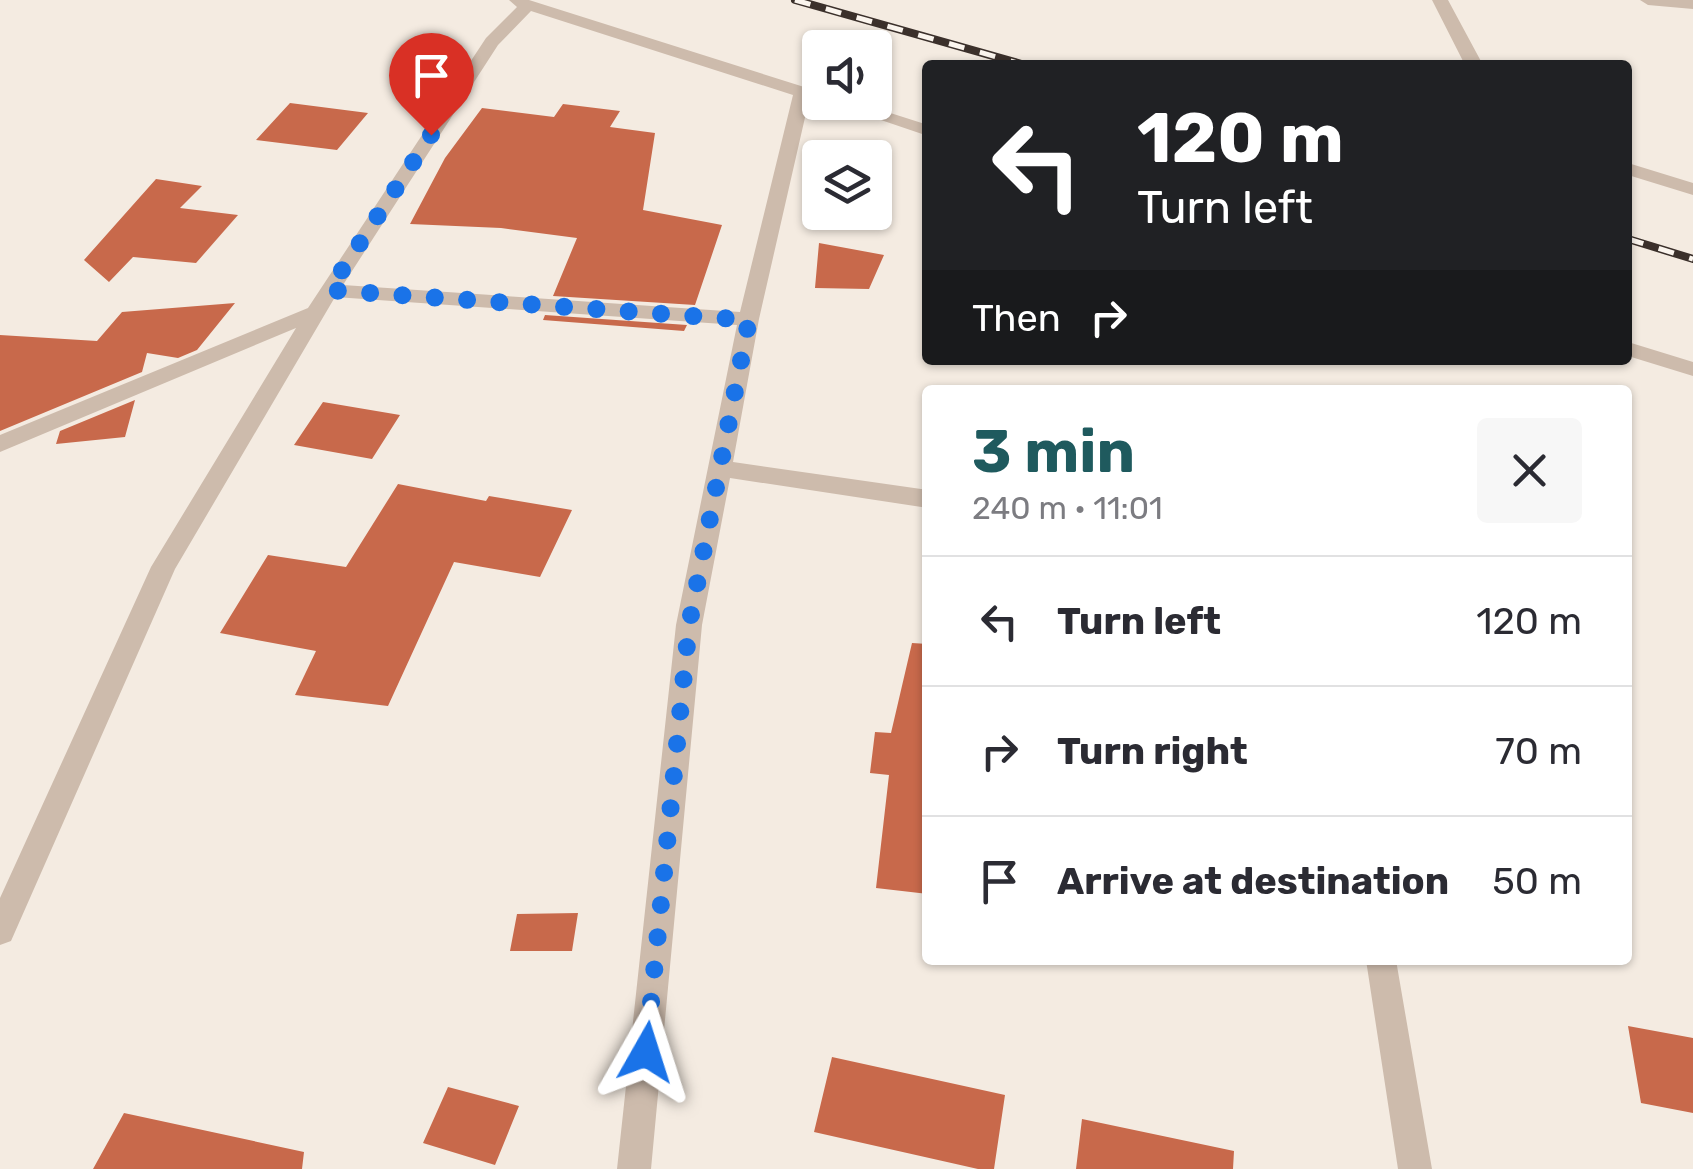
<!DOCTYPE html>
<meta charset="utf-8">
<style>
body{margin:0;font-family:Rubik,sans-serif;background:#f7f7f7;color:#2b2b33;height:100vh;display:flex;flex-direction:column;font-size:38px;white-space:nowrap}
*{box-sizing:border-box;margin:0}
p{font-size:32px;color:#7c7c81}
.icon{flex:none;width:55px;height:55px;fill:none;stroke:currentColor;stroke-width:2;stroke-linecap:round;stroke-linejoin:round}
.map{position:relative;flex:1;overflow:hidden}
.drawer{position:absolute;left:922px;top:385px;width:710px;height:580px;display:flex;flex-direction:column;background:#fff;border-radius:10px;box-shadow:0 2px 8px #0004}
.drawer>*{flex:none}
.hud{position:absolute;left:922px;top:60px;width:710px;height:305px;border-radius:10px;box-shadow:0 2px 8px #0004;background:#202124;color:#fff;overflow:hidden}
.buttons{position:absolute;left:802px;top:30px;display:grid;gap:20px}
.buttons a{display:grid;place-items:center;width:90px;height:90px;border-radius:10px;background:#fff;box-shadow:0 2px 8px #0004;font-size:50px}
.pin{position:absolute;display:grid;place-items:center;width:85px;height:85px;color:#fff;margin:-102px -42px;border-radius:50% 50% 50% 0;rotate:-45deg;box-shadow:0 0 10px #0007}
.pin .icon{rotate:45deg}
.me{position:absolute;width:110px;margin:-55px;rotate:6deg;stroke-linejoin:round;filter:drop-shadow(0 0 8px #0008)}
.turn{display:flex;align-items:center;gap:35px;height:210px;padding:0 50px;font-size:45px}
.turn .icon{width:130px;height:130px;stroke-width:2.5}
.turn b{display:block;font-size:70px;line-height:85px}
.then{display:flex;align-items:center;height:95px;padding:0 50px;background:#0003;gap:20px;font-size:38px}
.round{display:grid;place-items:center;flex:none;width:105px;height:105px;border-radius:10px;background:#f7f7f7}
.headline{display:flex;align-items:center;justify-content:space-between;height:170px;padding:0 50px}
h1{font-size:60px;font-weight:700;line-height:75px;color:#1f5a5e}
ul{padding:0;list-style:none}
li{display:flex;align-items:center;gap:30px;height:130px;padding:0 50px;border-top:2px solid #e1e1e2}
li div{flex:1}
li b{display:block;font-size:38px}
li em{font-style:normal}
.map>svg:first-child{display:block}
</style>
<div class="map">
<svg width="1693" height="1169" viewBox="0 0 1693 1169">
<rect width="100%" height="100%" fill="#f4ebe1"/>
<!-- building -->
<path fill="#c8694b" d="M 290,103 L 368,113 L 337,150 L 256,140 Z
M 563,104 L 620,111 L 610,127 L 655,133 L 643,210 L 722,225 L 695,305 L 553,296 L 577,238 L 501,228 L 410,224 L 445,158 L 482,108 L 554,117 Z
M 156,179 L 202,186 L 180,208 L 238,215 L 196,263 L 133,257 L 109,282 L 84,260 Z
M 819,243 L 884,255 L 869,289 L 815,288 Z
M 235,303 L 197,350 L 178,358 L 147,353 L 142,372 L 0,431 L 0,335 L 97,341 L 122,312 Z
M 545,315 L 687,325 L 684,331 L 543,320 Z
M 135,400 L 125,437 L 56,444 L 60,431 Z
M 323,402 L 400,415 L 372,459 L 294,445 Z
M 398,484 L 486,501 L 489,496 L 572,510 L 540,577 L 454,562 L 388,706 L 295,695 L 316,651 L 220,633 L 268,555 L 346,567 Z
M 912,643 L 928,644 L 928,894 L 876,888 L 889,775 L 870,773 L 875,732 L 891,733 Z
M 578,913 L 572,951 L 510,951 L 517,914 Z
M 1628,1026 L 1693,1038 L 1693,1113 L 1641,1103 Z
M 832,1057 L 1005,1095 L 994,1169 L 978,1169 L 814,1132 Z
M 448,1087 L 519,1106 L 495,1165 L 423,1143 Z
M 124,1113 L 304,1152 L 302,1169 L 93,1169 Z
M 1082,1119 L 1234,1151 L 1233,1169 L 1076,1169 Z"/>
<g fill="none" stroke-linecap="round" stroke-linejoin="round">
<!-- minor -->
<path fill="#cdbbac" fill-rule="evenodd" d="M 529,0 L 820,92 L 823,102 L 809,100 L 759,319 L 733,462 L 928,490 L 928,508 L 730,478 L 702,625 L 651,1169 L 617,1169 L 676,625 L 737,325 L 335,297 L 175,569 L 11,941 L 0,945 L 0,898 L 151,567 L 296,328 L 0,452 L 0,435 L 308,308 L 486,38 L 517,7 L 509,0 ZM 531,11 L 793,95 L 740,312 L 343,285 L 498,45 Z
M 1432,0 L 1448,0 L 1483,65 L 1465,65 Z
M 1640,0 L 1693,0 L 1693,9 L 1648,5 Z
M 828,102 L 856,102 L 928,125 L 928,136 Z
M 1628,163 L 1693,183 L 1693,195 L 1628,175 Z
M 1628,342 L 1693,362 L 1693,376 L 1628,356 Z
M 1366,960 L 1396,960 L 1432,1169 L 1398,1169 Z"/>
<defs>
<path id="rail" d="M 795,0 L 1025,65
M 1628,239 L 1693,259"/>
</defs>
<!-- rail casing -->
<use href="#rail" stroke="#3b302b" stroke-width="8"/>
<!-- rail -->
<use href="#rail" stroke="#fbf5ee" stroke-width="5" stroke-dasharray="16" stroke-linecap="butt"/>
</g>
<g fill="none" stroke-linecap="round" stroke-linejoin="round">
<!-- route -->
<path stroke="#1a73e8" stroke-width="18" stroke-dasharray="0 32.4" d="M 431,135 L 329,290 L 749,320 L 689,625 L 646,1052"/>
</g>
</svg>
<div class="buttons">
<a><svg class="icon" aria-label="sound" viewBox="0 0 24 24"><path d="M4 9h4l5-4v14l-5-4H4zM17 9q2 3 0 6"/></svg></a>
<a><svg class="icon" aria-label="layers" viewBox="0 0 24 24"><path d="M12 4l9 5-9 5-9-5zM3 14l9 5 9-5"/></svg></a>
</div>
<div class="pin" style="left:431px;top:135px;background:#d93025"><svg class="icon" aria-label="arrive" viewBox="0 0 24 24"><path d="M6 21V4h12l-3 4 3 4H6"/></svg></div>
<svg class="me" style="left:646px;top:1052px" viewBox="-20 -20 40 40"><path d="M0-17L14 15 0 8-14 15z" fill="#1a73e8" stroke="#fff" stroke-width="4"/></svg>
<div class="hud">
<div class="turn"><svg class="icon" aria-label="left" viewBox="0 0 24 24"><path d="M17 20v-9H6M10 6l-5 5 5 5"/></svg><div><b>120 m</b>Turn left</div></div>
<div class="then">Then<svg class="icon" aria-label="right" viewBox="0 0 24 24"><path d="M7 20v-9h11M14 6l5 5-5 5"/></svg></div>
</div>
<section class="drawer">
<div class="headline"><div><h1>3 min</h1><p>240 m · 11:01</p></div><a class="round"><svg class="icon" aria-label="close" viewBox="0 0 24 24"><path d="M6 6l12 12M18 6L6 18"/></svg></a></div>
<ul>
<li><svg class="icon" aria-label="left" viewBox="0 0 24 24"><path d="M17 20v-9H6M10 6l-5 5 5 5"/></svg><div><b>Turn left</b></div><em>120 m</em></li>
<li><svg class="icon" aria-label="right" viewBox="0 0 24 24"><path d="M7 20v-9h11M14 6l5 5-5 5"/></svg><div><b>Turn right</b></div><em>70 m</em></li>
<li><svg class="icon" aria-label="arrive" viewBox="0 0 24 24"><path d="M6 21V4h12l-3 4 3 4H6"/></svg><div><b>Arrive at destination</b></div><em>50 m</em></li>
</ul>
</section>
</div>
